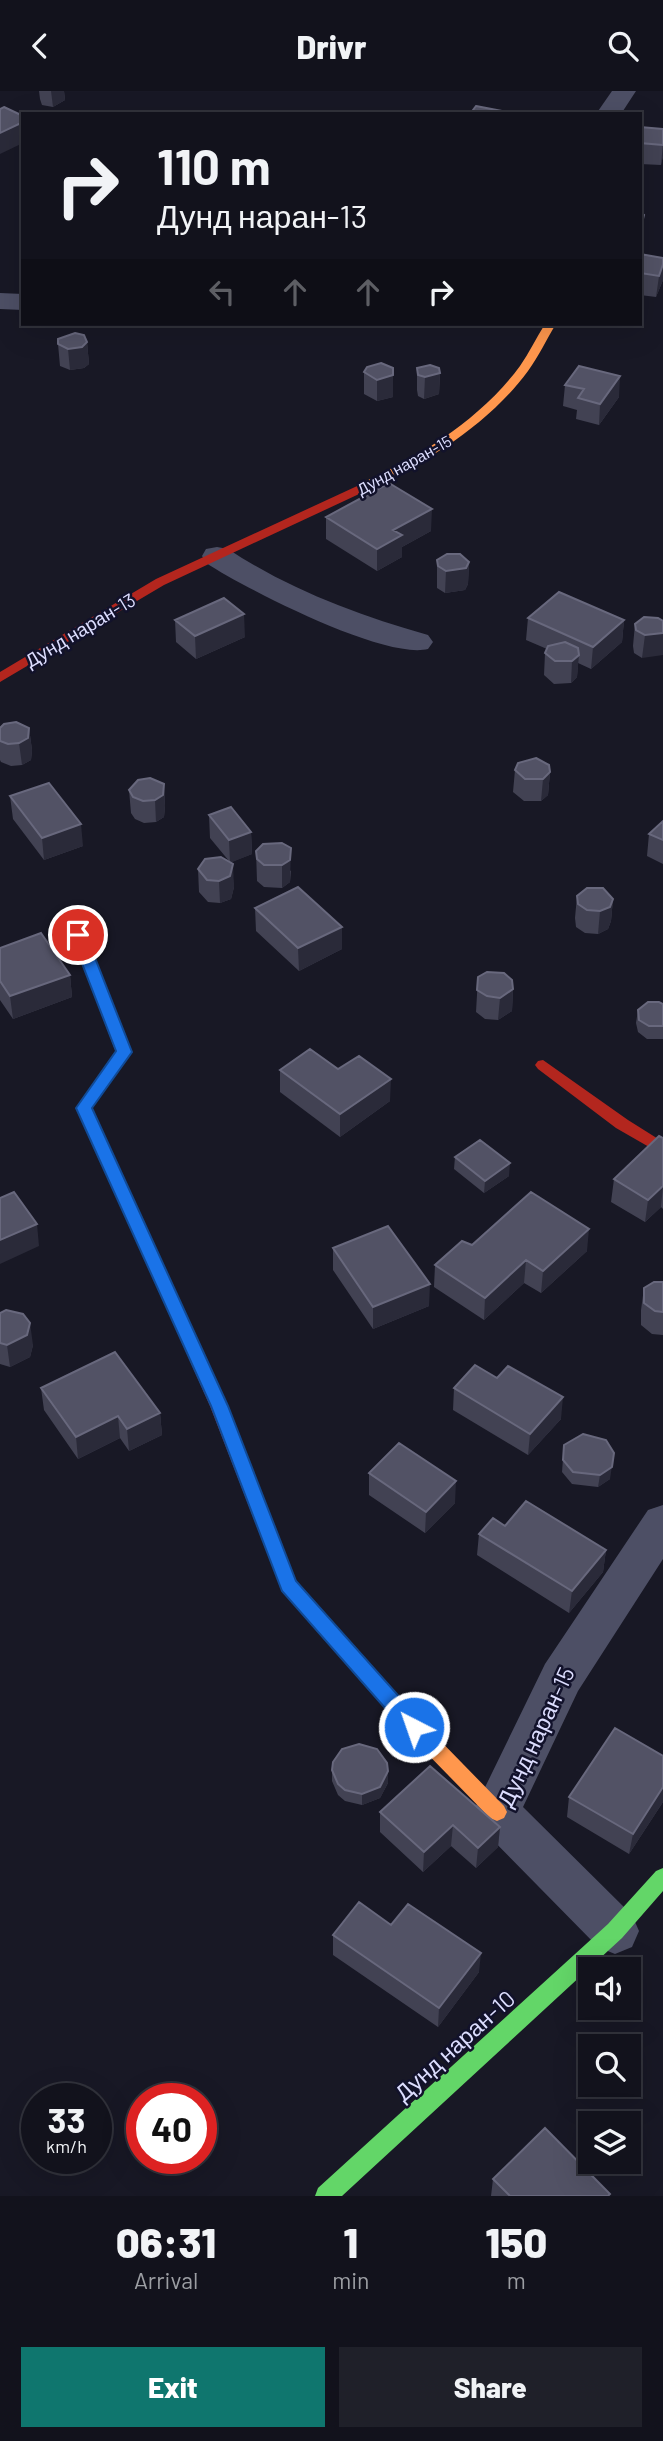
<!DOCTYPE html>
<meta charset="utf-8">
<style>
body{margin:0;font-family:Barlow,sans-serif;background:#1f2029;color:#f1f3f6;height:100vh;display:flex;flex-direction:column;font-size:26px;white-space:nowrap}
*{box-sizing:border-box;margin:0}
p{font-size:23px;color:#9c9ea3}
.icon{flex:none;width:38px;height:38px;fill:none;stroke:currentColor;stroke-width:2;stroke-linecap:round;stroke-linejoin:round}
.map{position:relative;height:2105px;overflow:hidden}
.sheet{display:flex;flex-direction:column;background:#12121c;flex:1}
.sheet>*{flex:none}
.guide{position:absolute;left:21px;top:21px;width:621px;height:214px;border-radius:0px;box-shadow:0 7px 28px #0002,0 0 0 2px #31323b;background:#12121c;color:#f1f3f6;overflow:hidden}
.fabs{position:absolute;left:578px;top:1866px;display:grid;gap:14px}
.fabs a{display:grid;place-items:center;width:63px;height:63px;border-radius:0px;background:#12121c;box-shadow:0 7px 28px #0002,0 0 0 2px #31323b;font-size:35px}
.speed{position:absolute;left:21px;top:1992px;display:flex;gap:14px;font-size:35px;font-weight:700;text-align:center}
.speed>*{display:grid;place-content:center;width:91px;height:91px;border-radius:50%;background:#12121c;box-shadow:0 7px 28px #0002,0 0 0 2px #31323b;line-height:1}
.speed small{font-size:18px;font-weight:400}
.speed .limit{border:10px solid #d22;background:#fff;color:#111}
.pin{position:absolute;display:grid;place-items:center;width:60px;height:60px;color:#fff;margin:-30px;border:4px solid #fff;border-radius:50%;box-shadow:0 2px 7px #0007}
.me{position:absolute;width:77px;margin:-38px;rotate:319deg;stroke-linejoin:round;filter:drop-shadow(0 0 5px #0008)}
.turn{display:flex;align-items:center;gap:24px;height:147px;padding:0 21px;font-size:32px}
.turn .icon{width:91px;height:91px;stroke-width:2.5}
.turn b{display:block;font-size:49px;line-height:60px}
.lanes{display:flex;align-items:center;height:66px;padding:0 21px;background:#0003;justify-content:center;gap:35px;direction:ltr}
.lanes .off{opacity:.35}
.eta{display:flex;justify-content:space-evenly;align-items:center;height:119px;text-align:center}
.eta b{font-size:42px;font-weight:800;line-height:49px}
.action{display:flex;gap:14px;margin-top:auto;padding:14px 21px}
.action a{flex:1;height:80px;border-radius:0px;background:#0f766e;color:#fff;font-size:28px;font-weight:800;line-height:80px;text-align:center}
.action a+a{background:#1f2029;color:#f1f3f6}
header{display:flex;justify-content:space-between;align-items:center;height:91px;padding:0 21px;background:#12121c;font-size:32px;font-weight:800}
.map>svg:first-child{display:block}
</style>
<header><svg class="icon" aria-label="back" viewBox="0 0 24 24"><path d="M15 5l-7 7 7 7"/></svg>Drivr<svg class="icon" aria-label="search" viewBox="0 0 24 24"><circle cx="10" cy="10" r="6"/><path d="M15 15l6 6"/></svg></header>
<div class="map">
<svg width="663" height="2105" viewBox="0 0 663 2105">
<rect width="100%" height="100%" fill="#181825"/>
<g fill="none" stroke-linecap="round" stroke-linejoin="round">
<!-- street -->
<path fill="#4d4f65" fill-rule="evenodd" d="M 612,0 L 636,0 L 621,23 L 596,23 Z
M 0,202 L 23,203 L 23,219 L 0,218 Z
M 217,456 L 228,458 C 290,499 357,524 428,544 L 433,551 L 428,558 C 384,569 246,498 206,472 L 202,465 L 206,458 Z
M 663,1414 L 663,1468 L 578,1600 L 523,1716 L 632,1824 L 639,1840 L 632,1856 L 615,1863 L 598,1856 L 480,1736 L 473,1721 L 545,1573 L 648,1419 Z"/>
<!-- fast -->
<path fill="#63d668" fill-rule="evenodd" d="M 663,1777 L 663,1800 L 622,1847 L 342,2105 L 315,2105 L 318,2097 L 608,1833 L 656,1780 Z"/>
<!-- slow -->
<path fill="#ff974d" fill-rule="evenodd" d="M 545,233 L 556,233 C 546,249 539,265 528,280 C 489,333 430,369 372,397 L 364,397 L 364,391 C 422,364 481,328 520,275 C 529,262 536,247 545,233 Z
M 69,816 L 76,821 L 132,961 L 92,1017 L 175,1200 L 173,1204 L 161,1204 L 159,1200 L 76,1017 L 116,961 L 62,821 Z
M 278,1459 L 284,1462 L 296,1490 L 421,1630 L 504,1715 L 507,1721 L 504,1727 L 497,1730 L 490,1727 L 407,1642 L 282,1499 L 269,1467 L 272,1462 Z"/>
<!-- jam -->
<path fill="#b3261e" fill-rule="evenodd" d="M 368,390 L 374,394 L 372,397 L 164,494 L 0,591 L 0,581 L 156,488 Z
M 543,969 L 628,1029 L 663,1051 L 663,1064 L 616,1037 L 538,978 L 535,974 L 538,970 Z
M 167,1194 L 173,1196 L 175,1200 L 228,1315 L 287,1467 L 284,1472 L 278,1475 L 272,1472 L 269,1467 L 210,1315 L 159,1200 L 161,1196 Z"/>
</g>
<!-- wall -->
<path fill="#424253" d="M 39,0 L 64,0 L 65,9 L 53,16 L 42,14 L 40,8 Z
M 640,36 L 663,38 L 663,65 L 661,74 L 640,73 Z
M 640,163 L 663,167 L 663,189 L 656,206 L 640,204 Z
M 87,251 L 89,273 L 84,277 L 70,279 L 60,275 L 58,253 Z
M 393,277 L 393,306 L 377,310 L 364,303 L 364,281 Z
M 417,277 L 440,282 L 439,303 L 424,308 L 418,305 L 417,299 Z
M 565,294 L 619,306 L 599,334 L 576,328 L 577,319 L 563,315 Z
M 326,426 L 431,440 L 402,456 L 402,466 L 377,480 L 326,448 Z
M 437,469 L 469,471 L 468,493 L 465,499 L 445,502 L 437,497 Z
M 528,527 L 624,529 L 622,551 L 591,578 L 578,572 L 577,586 L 571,592 L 554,593 L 544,584 L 545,562 L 547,558 L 526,549 Z
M 175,529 L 245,546 L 196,568 L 176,551 Z
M 663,530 L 642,567 L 634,562 L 633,555 L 635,533 Z
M 0,637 L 29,637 L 32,659 L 31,669 L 22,674 L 11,675 L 1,671 L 0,669 Z
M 515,679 L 550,681 L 548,704 L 541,710 L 524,710 L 513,701 Z
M 164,693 L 165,715 L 164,726 L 156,731 L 144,732 L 135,728 L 131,722 L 129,699 Z
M 10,705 L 83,755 L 44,769 L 13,728 Z
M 209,724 L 251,741 L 252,763 L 231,771 L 234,796 L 231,808 L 220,812 L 208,811 L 199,801 L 198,778 L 229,770 L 210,747 Z
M 663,730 L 663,773 L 647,765 L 649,743 Z
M 256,760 L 291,780 L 290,791 L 282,797 L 264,796 L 257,790 Z
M 577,805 L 613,808 L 611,830 L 608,838 L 598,843 L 585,842 L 576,836 L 575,827 Z
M 255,817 L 342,836 L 342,858 L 299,880 L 256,840 Z
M 0,857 L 70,884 L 72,906 L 13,928 L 0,909 Z
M 478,886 L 513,898 L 512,920 L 498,929 L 485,928 L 476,921 Z
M 663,913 L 663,948 L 647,948 L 638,941 L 636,932 L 638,919 Z
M 338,978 L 390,1010 L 340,1046 L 280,1001 L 280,979 Z
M 663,1047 L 663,1118 L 661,1116 L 645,1131 L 611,1111 L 614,1088 Z
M 455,1066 L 509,1085 L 484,1102 L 454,1078 Z
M 472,1154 L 587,1160 L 541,1202 L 524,1192 L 484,1229 L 434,1196 L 435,1174 Z
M 333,1157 L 429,1215 L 373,1238 L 333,1179 Z
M 663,1191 L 663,1244 L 652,1243 L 641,1234 L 641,1219 L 644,1197 Z
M 0,1222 L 33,1254 L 30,1266 L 10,1276 L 0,1273 Z
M 41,1297 L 160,1322 L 162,1344 L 129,1360 L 120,1347 L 78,1368 L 44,1319 Z
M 454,1297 L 561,1328 L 528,1364 L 453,1319 Z
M 564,1354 L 610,1388 L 598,1396 L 572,1393 L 562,1381 Z
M 369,1382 L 455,1412 L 425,1442 L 369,1404 Z
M 479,1443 L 606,1459 L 603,1481 L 569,1522 L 477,1464 Z
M 663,1665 L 663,1711 L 629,1763 L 567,1726 L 569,1706 Z
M 332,1679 L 388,1680 L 388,1692 L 380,1707 L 362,1714 L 345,1710 L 338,1704 L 332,1690 Z
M 380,1721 L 500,1736 L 498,1756 L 476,1777 L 451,1755 L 423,1781 L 380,1741 Z
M 391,1834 L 479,1881 L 438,1936 L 333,1864 L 333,1844 Z
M 493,2088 L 610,2105 L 491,2105 Z"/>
<!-- shaded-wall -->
<path fill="#2a2a39" d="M 51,0 L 64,0 L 65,9 L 53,16 Z
M 23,31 L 23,52 L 0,63 L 0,42 Z
M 663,52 L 663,65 L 661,74 Z
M 644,124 L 643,145 L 640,149 L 640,128 Z
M 663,173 L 663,189 L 656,206 L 659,185 Z
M 87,251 L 89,273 L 84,277 L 70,279 L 68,258 Z
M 440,282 L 439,303 L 424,308 L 425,286 Z
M 393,284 L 393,306 L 377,310 L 377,289 Z
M 620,285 L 619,306 L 599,334 L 600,313 Z
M 432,418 L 431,440 L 402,456 L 402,466 L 377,480 L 377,458 L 393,439 Z
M 469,471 L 468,493 L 465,499 L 445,502 L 446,480 Z
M 244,523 L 245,546 L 196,568 L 195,545 Z
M 624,529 L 622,551 L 591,578 L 593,556 Z
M 663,542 L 663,564 L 642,567 L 645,544 Z
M 579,564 L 577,586 L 571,592 L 572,570 Z
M 29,637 L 32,659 L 31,669 L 22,674 L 19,652 Z
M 550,681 L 548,704 L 541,710 L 543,688 Z
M 164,693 L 165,715 L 164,726 L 156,731 L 155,709 Z
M 81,733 L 83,755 L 44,769 L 42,747 Z
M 251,741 L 252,763 L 230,772 L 229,749 Z
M 291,757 L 290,791 L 282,797 L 282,774 Z
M 233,773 L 234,796 L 231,808 L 220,812 L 219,790 Z
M 613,808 L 611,830 L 608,838 L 598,843 L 600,820 Z
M 342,836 L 342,858 L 299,880 L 298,857 Z
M 70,884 L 72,906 L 13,928 L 10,905 Z
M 513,898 L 512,920 L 498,929 L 500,907 Z
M 391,988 L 390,1010 L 340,1046 L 340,1023 Z
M 510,1072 L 509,1085 L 484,1102 L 485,1090 Z
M 663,1095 L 661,1116 L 645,1131 L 648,1109 Z
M 37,1133 L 39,1155 L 0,1173 L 0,1149 Z
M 589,1138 L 587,1160 L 541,1202 L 543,1180 Z
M 526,1169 L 524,1192 L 484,1229 L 485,1207 Z
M 430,1193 L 429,1215 L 373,1238 L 373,1216 Z
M 30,1232 L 33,1254 L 30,1266 L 10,1276 L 7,1254 Z
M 563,1306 L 561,1328 L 528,1364 L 530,1343 Z
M 160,1322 L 162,1344 L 129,1360 L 127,1338 Z
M 118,1325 L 120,1347 L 78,1368 L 76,1346 Z
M 614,1362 L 610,1388 L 598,1396 L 600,1384 Z
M 456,1390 L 455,1412 L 425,1442 L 426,1421 Z
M 606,1459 L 603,1481 L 569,1522 L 572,1500 Z
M 388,1680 L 388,1692 L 380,1707 L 362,1714 L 362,1703 Z
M 663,1696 L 663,1711 L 629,1763 L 633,1743 Z
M 453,1734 L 451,1755 L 423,1781 L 424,1761 Z
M 500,1736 L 498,1756 L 476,1777 L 478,1757 Z
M 481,1862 L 479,1881 L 438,1936 L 439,1917 Z"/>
<!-- building -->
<path fill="#525265" stroke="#68687d" stroke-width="2" d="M 476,15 L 517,23 L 470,23 Z
M 4,16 L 23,25 L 23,31 L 0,42 L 0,18 Z
M 640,36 L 663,38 L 663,54 L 640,52 Z
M 640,121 L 644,124 L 643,128 L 640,128 Z
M 640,163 L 663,167 L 663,173 L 659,185 L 640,182 Z
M 75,242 L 84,244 L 87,251 L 82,256 L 68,258 L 58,253 L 58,248 Z
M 381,272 L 393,277 L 393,284 L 377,289 L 364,281 L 367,276 Z
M 430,274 L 439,277 L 440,282 L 425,286 L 418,284 L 417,277 Z
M 579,275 L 620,285 L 600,313 L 578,307 L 584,298 L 565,294 Z
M 389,392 L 432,418 L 393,439 L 402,444 L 377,458 L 326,426 Z
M 447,463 L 460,463 L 469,471 L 466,477 L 446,480 L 438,475 L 437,469 Z
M 559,501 L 624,529 L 593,556 L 528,527 Z
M 224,507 L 244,523 L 195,545 L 175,529 Z
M 644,526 L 658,527 L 663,530 L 663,542 L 645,544 L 636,539 L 635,533 Z
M 565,551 L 578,557 L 579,564 L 572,570 L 555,570 L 545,562 L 548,555 Z
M 16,631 L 29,637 L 28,647 L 19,652 L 8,653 L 0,650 L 0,637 L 4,633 Z
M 536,667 L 549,674 L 550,681 L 543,688 L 525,688 L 515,679 L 518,672 Z
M 150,687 L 164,693 L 163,704 L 155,709 L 143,710 L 133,706 L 129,699 L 138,689 Z
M 49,692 L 81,733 L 42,747 L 10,705 Z
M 231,716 L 251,741 L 229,749 L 209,724 Z
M 663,730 L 663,749 L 649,743 Z
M 282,752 L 291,757 L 290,769 L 282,774 L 264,774 L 257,768 L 256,760 L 263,753 Z
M 221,766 L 233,773 L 230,785 L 219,790 L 207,789 L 198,778 L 205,768 Z
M 298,796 L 342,836 L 298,857 L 255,817 Z
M 587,797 L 603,797 L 613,808 L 610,816 L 600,820 L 587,819 L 578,813 L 577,805 Z
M 41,842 L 70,884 L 10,905 L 0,890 L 0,857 Z
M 487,881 L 504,882 L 512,889 L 513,898 L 500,907 L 487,905 L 477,899 L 478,886 Z
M 648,911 L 659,911 L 663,913 L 663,935 L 649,935 L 639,929 L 638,919 Z
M 310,958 L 338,978 L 359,965 L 391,988 L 340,1023 L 280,979 Z
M 659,1045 L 663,1047 L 663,1095 L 648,1109 L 614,1088 Z
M 480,1049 L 510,1072 L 485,1090 L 455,1066 Z
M 14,1101 L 37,1133 L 0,1149 L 0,1107 Z
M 531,1101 L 589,1138 L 543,1180 L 526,1169 L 485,1207 L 435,1174 L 462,1150 L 472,1154 Z
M 388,1135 L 430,1193 L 373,1216 L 333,1157 Z
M 654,1191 L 663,1191 L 663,1221 L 655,1220 L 644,1212 L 644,1197 Z
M 6,1219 L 23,1223 L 30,1232 L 27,1244 L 7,1254 L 0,1252 L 0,1222 Z
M 115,1261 L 160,1322 L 127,1338 L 118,1325 L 76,1346 L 41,1297 Z
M 475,1274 L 497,1287 L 508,1275 L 563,1306 L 530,1343 L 454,1297 Z
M 583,1343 L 606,1349 L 614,1362 L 612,1376 L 600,1384 L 573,1381 L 563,1369 L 564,1354 Z
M 399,1352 L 456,1390 L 426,1421 L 369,1382 Z
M 526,1410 L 606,1459 L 572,1500 L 479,1443 L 493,1427 L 505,1435 Z
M 615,1637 L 663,1665 L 663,1696 L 633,1743 L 569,1706 Z
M 359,1653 L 377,1658 L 387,1672 L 388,1680 L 380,1696 L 362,1703 L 345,1699 L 338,1693 L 332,1679 L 333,1671 L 342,1658 Z
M 430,1675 L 500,1736 L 478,1757 L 453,1734 L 424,1761 L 380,1721 Z
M 359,1811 L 391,1834 L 408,1813 L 481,1862 L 439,1917 L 333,1844 Z
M 545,2037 L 610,2103 L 608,2105 L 510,2105 L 493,2088 Z"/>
<!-- route -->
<path fill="#1a73e8" stroke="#114b97" stroke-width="2" d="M 78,839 L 86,844 L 132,961 L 92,1017 L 228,1315 L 296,1490 L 421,1630 L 423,1636 L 421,1642 L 414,1644 L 407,1642 L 282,1500 L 211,1315 L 76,1017 L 116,960 L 71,844 Z"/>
<g text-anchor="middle" stroke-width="5" stroke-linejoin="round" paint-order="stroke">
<!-- far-street labels -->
<g font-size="16" fill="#dcddfe" stroke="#12122b">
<text transform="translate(404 374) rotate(-29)" y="6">Дунд наран-15</text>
</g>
<!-- street labels -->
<g font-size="19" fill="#dcddfe" stroke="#12122b">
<text transform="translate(80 539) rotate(-31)" y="7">Дунд наран-13</text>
</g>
<!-- near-street labels -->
<g font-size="23" fill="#dcddfe" stroke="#12122b">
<text transform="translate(536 1646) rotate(-65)" y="8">Дунд наран-15</text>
<text transform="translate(455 1955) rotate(-42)" y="8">Дунд наран-10</text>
</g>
</g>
</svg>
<div class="fabs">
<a><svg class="icon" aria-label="sound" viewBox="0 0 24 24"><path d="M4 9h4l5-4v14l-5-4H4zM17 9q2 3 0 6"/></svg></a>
<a><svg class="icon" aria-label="search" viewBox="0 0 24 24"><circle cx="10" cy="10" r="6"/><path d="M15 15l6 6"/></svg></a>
<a><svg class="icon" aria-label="layers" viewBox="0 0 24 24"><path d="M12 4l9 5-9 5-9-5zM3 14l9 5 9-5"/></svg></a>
</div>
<div class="speed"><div>33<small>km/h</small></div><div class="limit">40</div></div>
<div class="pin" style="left:78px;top:844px;background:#d93025"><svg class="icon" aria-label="arrive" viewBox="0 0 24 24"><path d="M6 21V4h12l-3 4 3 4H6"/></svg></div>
<svg class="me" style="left:414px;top:1636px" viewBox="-20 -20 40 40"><circle r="17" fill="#1a73e8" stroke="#fff" stroke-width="3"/><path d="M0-11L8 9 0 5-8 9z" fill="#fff"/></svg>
<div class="guide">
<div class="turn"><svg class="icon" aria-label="right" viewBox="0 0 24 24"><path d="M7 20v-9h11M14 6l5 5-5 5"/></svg><div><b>110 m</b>Дунд наран-13</div></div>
<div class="lanes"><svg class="icon off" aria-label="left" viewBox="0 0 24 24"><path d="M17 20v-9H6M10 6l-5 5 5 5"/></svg><svg class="icon off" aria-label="ahead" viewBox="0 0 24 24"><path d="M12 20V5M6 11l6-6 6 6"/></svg><svg class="icon off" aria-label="ahead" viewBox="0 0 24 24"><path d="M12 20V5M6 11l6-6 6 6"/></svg><svg class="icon" aria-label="right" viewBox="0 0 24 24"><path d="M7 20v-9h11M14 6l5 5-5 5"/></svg></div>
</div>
</div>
<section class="sheet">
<div class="eta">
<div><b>06:31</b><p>Arrival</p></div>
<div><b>1</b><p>min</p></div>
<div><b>150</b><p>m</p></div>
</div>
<div class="action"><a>Exit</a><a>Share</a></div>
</section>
